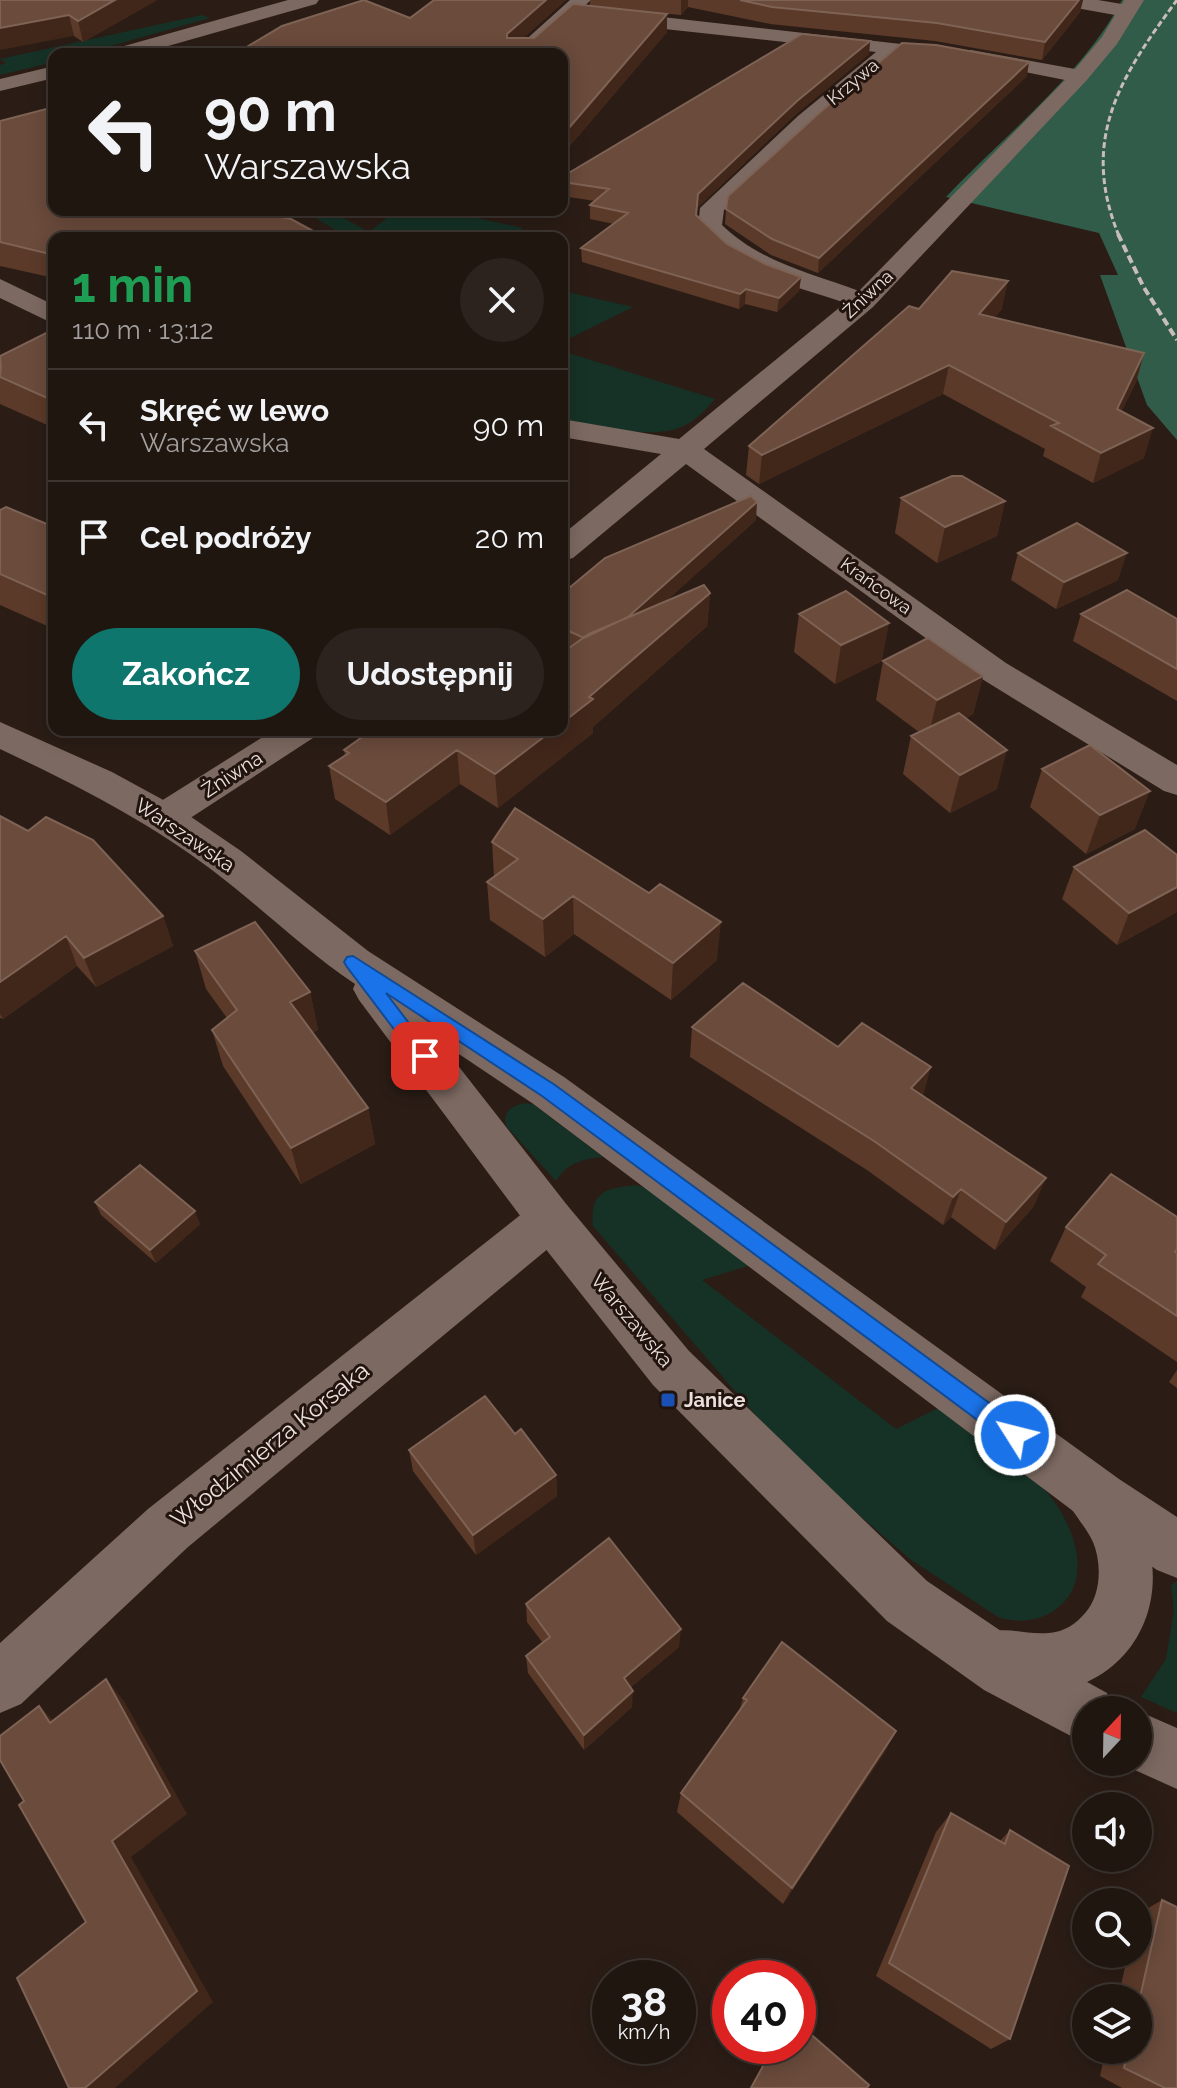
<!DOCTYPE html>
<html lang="pl">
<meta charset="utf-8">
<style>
body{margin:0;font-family:Raleway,sans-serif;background:#2d231e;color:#f1f3f6;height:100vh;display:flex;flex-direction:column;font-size:30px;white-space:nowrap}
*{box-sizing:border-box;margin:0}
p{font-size:26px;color:#a29f9f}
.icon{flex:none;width:44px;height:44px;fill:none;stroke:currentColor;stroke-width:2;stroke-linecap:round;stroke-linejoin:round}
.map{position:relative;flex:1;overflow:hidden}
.details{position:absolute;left:48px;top:232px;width:520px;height:504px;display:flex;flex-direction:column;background:#201610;border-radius:16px;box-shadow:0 4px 20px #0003,0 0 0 2px #3d3530}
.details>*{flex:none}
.hud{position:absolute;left:48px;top:48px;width:520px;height:168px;border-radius:16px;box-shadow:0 4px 20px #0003,0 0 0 2px #3d3530;background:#201610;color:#f1f3f6;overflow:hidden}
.needle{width:52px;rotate:22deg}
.buttons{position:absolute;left:1072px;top:1696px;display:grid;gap:16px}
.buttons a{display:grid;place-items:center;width:80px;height:80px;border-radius:50%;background:#201610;box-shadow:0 4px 20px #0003,0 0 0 2px #3d3530;font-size:40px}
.speed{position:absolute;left:592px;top:1960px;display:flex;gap:16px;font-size:40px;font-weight:700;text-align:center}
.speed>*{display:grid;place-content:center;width:104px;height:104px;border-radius:50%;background:#201610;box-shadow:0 4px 20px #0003,0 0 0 2px #3d3530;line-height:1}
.speed small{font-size:20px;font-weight:400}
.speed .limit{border:12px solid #d22;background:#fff;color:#111}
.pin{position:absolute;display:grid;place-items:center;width:68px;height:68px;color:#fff;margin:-34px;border-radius:16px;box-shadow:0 4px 12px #0006}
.me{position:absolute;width:88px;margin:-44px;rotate:306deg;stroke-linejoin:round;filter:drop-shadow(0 0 6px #0008)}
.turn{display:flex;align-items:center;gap:28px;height:168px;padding:0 24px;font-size:36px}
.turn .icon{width:104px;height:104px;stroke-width:2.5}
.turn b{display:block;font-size:56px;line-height:68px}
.round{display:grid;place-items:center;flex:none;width:84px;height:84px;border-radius:42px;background:#2d231e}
.headline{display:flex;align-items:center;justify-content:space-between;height:136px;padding:0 24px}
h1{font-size:48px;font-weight:700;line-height:60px;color:#1e9e55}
.action{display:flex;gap:16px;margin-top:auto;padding:16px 24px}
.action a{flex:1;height:92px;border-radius:48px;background:#0f766e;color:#fff;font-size:32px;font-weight:700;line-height:92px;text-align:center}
.action a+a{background:#2d231e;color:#f1f3f6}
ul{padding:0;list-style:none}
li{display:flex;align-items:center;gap:24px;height:112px;padding:0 24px;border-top:2px solid #3d3530}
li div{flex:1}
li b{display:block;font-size:30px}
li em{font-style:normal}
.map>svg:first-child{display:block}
</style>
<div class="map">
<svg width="1177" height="2088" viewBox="0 0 1177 2088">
<rect width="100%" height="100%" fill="#2b1d16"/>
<!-- green -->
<path fill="#163226" d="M 202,15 L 210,18 L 82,54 L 54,54 L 54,62 L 0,75 L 0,65 L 6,63 L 0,59 Z
M 302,210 L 329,210 L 369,232 L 397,210 L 440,210 L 523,228 L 511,238 L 349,238 Z
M 562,291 L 633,307 L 562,342 Z
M 562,351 L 715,399 C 705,410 696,421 681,427 C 652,440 594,425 562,421 Z
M 526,1103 L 534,1105 L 603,1157 C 582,1159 567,1163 556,1181 L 507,1127 C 501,1112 512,1105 526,1103 Z
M 636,1185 L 648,1189 L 751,1265 L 702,1280 L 896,1429 L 942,1406 C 974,1433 1014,1458 1043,1488 C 1070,1516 1095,1574 1061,1605 C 1043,1621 1021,1624 998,1617 L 910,1559 L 791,1456 L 593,1226 C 590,1191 605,1189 636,1185 Z
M 1177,1581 L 1177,1713 L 1141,1697 L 1166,1659 L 1174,1610 L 1171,1585 Z"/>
<!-- forest -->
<path fill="#315c49" d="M 1122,0 L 1177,0 L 1177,440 L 1147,405 L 1100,275 L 1118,275 L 1099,233 L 946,197 C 1002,138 1085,72 1122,0 Z"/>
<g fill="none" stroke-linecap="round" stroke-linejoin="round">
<!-- minor -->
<path fill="#7c6961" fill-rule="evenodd" d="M 570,0 L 591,0 L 532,54 L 510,54 Z
M 1055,0 L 1098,0 L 1122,4 L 1124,0 L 1144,0 L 1117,44 L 1086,81 L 873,307 L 704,449 L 1006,663 L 1177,765 L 1177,795 L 1164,791 L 982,679 L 686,464 L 573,558 L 562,561 L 562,535 L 661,454 L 562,437 L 562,419 L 679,439 L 845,303 C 795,285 730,274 698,227 L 700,208 L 798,116 L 876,52 L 609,23 L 602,21 L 599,17 L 602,13 L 609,11 L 901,44 L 904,48 L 901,52 L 814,126 L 724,210 L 722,225 C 760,262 811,273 859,291 L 1065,80 L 964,60 L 961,56 L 964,52 L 971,50 L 1075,69 L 1102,37 L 1115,15 L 1065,6 Z
M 0,279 L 54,305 L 54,324 L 0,298 Z
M 274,730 L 318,730 L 313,738 L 178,826 L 164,830 L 150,826 L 145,817 L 150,808 Z
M 550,1199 L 567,1205 L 574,1219 L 567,1233 L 188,1547 L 21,1704 L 0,1713 L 0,1643 L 148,1509 L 533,1205 Z
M 1091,1468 C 1118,1478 1131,1498 1142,1525 C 1177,1609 1124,1696 1029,1693 C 1011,1692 993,1685 976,1678 L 968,1657 L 976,1636 C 1007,1624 1018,1635 1049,1633 C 1064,1632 1076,1624 1086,1612 C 1101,1594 1102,1564 1093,1542 C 1085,1525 1071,1512 1064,1494 L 1072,1475 Z"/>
<!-- tertiary -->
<path fill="#7c6961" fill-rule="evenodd" d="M 288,0 L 319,0 L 316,4 L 140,54 L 107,54 L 110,50 Z
M 54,66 L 54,78 L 0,91 L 0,79 Z
M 0,722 L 112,772 L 178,808 L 241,851 L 368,951 L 564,1077 L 1119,1479 L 1177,1517 L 1177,1578 L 1157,1570 L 1081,1517 L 532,1103 L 438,1040 L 567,1205 L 689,1351 L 927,1581 L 1026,1648 L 1107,1693 L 1114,1710 L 1086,1710 L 1086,1744 L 984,1690 L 887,1621 L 653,1385 L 533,1233 L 359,1000 L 353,989 L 355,984 C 304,950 261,907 212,870 C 146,820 74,784 0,749 Z
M 1138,1711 L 1177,1728 L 1177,1789 L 1117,1762 L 1138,1762 Z"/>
<!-- rail-far1 -->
<path stroke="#c8bdb8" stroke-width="3" stroke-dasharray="6 3" stroke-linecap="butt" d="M 1119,236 C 1079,139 1121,76 1177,0"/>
<!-- rail -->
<path stroke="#c8bdb8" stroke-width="4" stroke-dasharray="8 4" stroke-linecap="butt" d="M 1118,234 L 1143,286 L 1177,340"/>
</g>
<!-- wall -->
<path fill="#5b3a29" d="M 0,0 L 157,0 L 83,42 L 74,36 Z
M 434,0 L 566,0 L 523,38 L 534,38 L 590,5 L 590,0 L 1083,0 L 1080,12 L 1042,60 L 935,41 L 770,24 L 688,7 L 681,15 L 637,11 L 667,14 L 667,32 L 562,155 L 410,18 Z
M 870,41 L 869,54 L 796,114 L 697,208 L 697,215 L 727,244 L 765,264 L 801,277 L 799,291 L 777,312 L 745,304 L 739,309 L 582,262 L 581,248 L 614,224 L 590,219 L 590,205 L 595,201 L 562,196 L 562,177 Z
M 1027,76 L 818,273 L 771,255 L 725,224 L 726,209 Z
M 0,121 L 54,238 L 54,278 L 0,266 Z
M 919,309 L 1002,309 L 994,318 L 1144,353 L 1136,382 L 1121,412 L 1144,458 L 1093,483 L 1043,456 L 1045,449 L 943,394 L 759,484 L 746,475 L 749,446 Z
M 54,329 L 54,428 L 0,404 L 0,356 Z
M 901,498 L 1005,501 L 997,536 L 937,563 L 895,533 Z
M 0,510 L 54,527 L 54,629 L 0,605 Z
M 756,520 L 666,601 L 710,593 L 707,626 L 593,727 L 593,733 L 498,808 L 460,784 L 390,835 L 335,799 L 329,766 L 345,756 L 344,750 L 439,736 L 568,649 L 562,646 L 562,594 Z
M 1018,553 L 1118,580 L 1056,609 L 1011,580 Z
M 799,614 L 882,661 L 835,684 L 794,652 Z
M 1081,614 L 1177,619 L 1177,701 L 1073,641 Z
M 883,661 L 983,676 L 973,714 L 966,718 L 997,789 L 950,813 L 903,774 L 911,736 L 919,732 L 876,700 Z
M 1042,769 L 1135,829 L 1086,854 L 1030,807 Z
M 0,816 L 163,916 L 173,946 L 96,987 L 77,966 L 3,1019 L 0,1018 Z
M 492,842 L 717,960 L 671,1000 L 574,934 L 545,957 L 490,920 L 487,882 L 494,876 Z
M 1177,855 L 1177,912 L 1117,945 L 1062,899 L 1074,867 Z
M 195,951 L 310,992 L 318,1030 L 312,1033 L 368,1108 L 375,1144 L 301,1184 L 223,1066 L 212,1030 L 227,1018 L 206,989 Z
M 692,1027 L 923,1096 L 1034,1206 L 995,1250 L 951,1217 L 943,1225 L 867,1170 L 690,1057 Z
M 95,1202 L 200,1224 L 156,1263 L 101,1215 Z
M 1177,1217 L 1177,1362 L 1081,1297 L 1086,1287 L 1050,1261 L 1066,1227 Z
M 1177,1370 L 1177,1388 L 1169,1382 Z
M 515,1434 L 556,1475 L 557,1496 L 476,1555 L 413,1471 L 409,1450 Z
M 526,1604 L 679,1647 L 631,1687 L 632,1707 L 584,1750 L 528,1673 L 526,1656 L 542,1642 L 527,1622 Z
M 743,1698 L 896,1731 L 884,1753 L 783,1904 L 677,1812 L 681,1793 L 739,1712 Z
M 951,1813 L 1000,1841 L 1010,1830 L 1010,2039 L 991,2049 L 876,1976 L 936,1832 Z
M 1162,1900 L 1177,2088 L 1122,2088 L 1100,2076 L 1106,2050 L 1138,2050 L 1138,1998 L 1118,1998 L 1128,1954 L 1138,1954 L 1138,1914 Z
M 773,2046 L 798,2046 L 867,2088 L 750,2088 Z"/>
<!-- shaded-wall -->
<path fill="#41271a" d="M 115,0 L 157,0 L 83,42 L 78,21 Z
M 546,0 L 566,0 L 508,52 L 507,34 Z
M 681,0 L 688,0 L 688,7 L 681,15 Z
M 1079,0 L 1083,0 L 1080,12 L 1042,60 L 1045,42 Z
M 667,14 L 667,32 L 562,155 L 562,136 Z
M 69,15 L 74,36 L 0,50 L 0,28 Z
M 870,41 L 869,54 L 796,114 L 697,208 L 698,194 L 797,101 Z
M 1029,62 L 1027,76 L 818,273 L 819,258 Z
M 801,277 L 799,291 L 777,312 L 779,298 Z
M 1008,281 L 1002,309 L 973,343 L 979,314 Z
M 746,289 L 745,304 L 739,309 L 740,294 Z
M 1144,353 L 1136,382 L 1108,438 L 1117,409 Z
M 949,365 L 943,394 L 759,484 L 762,455 Z
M 1153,428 L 1144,458 L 1093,483 L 1101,453 Z
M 1005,501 L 997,536 L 937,563 L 945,527 Z
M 757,502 L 756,520 L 599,662 L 599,644 Z
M 1127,553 L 1118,580 L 1056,609 L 1064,582 Z
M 710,593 L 707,626 L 593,727 L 593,733 L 498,808 L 495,774 L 553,730 L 562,730 L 562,723 L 589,697 Z
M 889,623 L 882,661 L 835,684 L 841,645 Z
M 983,676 L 973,714 L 928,738 L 937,700 Z
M 457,750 L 460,784 L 390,835 L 386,802 Z
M 1007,750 L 997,789 L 950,813 L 960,775 Z
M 1150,791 L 1135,829 L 1086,854 L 1100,815 Z
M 1177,887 L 1177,912 L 1117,945 L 1129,913 Z
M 573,896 L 574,934 L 545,957 L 543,919 Z
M 163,916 L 173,946 L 96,987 L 84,958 Z
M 721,922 L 717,960 L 671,1000 L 673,963 Z
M 66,936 L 77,966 L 3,1019 L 0,1014 L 0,982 Z
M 310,992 L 318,1030 L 299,1040 L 290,1002 Z
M 931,1067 L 923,1096 L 911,1088 Z
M 368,1108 L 375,1144 L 301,1184 L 291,1148 Z
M 1046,1178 L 1034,1206 L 995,1250 L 1006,1222 Z
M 961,1189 L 951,1217 L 943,1225 L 953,1197 Z
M 195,1211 L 200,1224 L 156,1263 L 150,1250 Z
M 556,1475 L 557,1496 L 476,1555 L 473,1535 Z
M 681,1629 L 679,1647 L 623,1694 L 624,1678 Z
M 106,1679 L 124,1701 L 187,1814 L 131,1857 L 213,2002 L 115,2088 L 85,2088 Z
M 633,1691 L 632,1707 L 584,1750 L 584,1735 Z
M 39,1706 L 60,1727 L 50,1723 Z
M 896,1731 L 884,1753 L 783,1904 L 792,1888 Z"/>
<!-- building -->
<path fill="#6a4b3c" stroke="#7e6355" stroke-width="2" d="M 0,0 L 115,0 L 78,21 L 69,15 L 0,28 Z
M 364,0 L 410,18 L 434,0 L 546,0 L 507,34 L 507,38 L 534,38 L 573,4 L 667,14 L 562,136 L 562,54 L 235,54 L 282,26 Z
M 740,0 L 1079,0 L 1045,42 L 937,23 L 772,7 Z
M 802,34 L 870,41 L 797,101 L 698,194 L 696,215 L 727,244 L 765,264 L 801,277 L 779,298 L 746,289 L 740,294 L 581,248 L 628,213 L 590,205 L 609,189 L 562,182 L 562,177 Z
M 902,43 L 936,45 L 1029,62 L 819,258 L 772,239 L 726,209 L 728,196 L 818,114 Z
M 54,107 L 54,210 L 258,210 L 265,214 L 291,219 L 326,238 L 54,238 L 54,255 L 0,242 L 0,121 Z
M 952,271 L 1008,281 L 979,314 L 1144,353 L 1117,409 L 1153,428 L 1101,453 L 1051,426 L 1059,423 L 949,365 L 762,455 L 749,446 L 909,306 L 919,309 Z
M 54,329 L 54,401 L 0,377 L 1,366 L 0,356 Z
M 952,476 L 962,476 L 1005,501 L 945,527 L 901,498 Z
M 751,496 L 757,502 L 628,617 L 584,638 L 562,628 L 562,594 L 605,558 Z
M 6,507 L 54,527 L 54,598 L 0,574 L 0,510 Z
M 1077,523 L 1127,553 L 1064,582 L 1018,553 Z
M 704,585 L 710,593 L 589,697 L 593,699 L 562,723 L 562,653 L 589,634 Z
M 1127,590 L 1177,619 L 1177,669 L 1081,614 Z
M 846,591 L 889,623 L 841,645 L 799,614 Z
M 928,638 L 983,676 L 937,700 L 883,661 Z
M 959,713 L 1007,750 L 960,775 L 911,736 Z
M 372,730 L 430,730 L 439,736 L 448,730 L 553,730 L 495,774 L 457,750 L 386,802 L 329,766 L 349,753 L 344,750 Z
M 1090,745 L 1150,791 L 1100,815 L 1042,769 Z
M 515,808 L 649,893 L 660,884 L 721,922 L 673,963 L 573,896 L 543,919 L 487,882 L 518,859 L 492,842 Z
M 0,816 L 28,831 L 46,817 L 93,840 L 163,916 L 84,958 L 66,936 L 0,982 Z
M 1145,830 L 1177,855 L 1177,887 L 1129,913 L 1074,867 Z
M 255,922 L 310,992 L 290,1002 L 368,1108 L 291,1148 L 212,1030 L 237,1010 L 195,951 Z
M 743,983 L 838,1047 L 862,1023 L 931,1067 L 911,1088 L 1046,1178 L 1006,1222 L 961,1189 L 953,1197 L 874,1141 L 692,1027 Z
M 140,1165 L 195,1211 L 150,1250 L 95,1202 Z
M 1111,1174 L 1177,1217 L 1177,1249 L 1175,1252 L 1177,1253 L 1177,1316 L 1098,1264 L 1106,1255 L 1066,1227 Z
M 485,1396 L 515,1434 L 521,1429 L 556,1475 L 473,1535 L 409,1450 Z
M 609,1538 L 681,1629 L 624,1678 L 633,1691 L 584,1735 L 526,1656 L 550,1637 L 526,1604 Z
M 782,1642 L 896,1731 L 792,1888 L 681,1793 L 747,1700 L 743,1698 Z
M 106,1679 L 170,1796 L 112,1841 L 197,1991 L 85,2088 L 69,2088 L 17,1978 L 86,1922 L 19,1805 L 24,1801 L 0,1760 L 0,1736 L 39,1706 L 50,1723 Z
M 951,1813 L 1005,1844 L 1010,1830 L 1069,1866 L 1010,2039 L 889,1963 Z
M 1162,1900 L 1177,1907 L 1177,2088 L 1165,2088 L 1124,2068 L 1128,2050 L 1138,2050 L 1138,2006 Z
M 798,2023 L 869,2085 L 867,2088 L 751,2088 L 774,2046 L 798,2046 Z"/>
<!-- route -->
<path fill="#1a73e8" stroke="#114b97" stroke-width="2" d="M 353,956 L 555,1085 L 1022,1427 L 1026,1435 L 1022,1442 L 1015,1445 L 1007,1442 L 542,1096 L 386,993 L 434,1056 L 431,1061 L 418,1061 L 347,967 L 344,962 L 347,957 Z"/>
<!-- markers -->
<rect fill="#1a4fb4" stroke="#21130d" stroke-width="3" x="660" y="1392" width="16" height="16" rx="4"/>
<g text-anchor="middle" stroke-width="6" stroke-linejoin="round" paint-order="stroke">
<!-- far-street labels -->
<g font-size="18" fill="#ebe0db" stroke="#21130d">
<text transform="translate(853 82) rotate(-40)" y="6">Krzywa</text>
<text transform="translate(868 294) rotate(-43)" y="6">Żniwna</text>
<text transform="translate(876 586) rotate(36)" y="6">Krańcowa</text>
</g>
<!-- street labels -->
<g font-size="20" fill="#ebe0db" stroke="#21130d">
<text transform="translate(232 774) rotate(-33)" y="7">Żniwna</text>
<text transform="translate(185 835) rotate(34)" y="7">Warszawska</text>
<text transform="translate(632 1320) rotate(50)" y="7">Warszawska</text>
</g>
<!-- poi labels -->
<g font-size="20" font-weight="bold" fill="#ebe0db" stroke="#21130d" text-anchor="start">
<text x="684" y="1407">Janice</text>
</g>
<!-- near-street labels -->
<g font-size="24" fill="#ebe0db" stroke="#21130d">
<text transform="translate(270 1445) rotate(-39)" y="8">Włodzimierza Korsaka</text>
</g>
</g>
</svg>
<div class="buttons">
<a><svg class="needle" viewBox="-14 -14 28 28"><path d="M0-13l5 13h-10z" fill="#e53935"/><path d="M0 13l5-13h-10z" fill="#a29f9f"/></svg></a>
<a><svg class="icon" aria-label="sound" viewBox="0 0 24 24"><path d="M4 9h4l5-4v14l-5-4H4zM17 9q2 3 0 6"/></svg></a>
<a><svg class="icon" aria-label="search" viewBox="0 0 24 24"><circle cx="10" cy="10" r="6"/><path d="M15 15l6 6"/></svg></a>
<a><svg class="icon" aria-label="layers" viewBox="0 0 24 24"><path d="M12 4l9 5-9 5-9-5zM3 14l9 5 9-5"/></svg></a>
</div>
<div class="speed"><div>38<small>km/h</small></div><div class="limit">40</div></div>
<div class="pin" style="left:425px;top:1056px;background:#d93025"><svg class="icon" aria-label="arrive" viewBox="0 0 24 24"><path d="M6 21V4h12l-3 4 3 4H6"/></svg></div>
<svg class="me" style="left:1015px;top:1435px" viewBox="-20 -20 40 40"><circle r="17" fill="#1a73e8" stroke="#fff" stroke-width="3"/><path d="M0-11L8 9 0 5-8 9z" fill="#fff"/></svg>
<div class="hud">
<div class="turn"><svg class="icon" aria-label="left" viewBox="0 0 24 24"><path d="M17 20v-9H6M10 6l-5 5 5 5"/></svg><div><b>90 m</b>Warszawska</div></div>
</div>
<section class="details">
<div class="headline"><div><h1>1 min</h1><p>110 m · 13:12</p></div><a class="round"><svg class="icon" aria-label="close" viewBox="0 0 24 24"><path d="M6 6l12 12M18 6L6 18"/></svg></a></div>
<ul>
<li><svg class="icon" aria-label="left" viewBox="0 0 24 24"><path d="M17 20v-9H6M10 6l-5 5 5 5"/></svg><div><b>Skręć w lewo</b><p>Warszawska</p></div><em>90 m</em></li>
<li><svg class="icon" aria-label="arrive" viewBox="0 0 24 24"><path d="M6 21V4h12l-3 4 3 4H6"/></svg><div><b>Cel podróży</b></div><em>20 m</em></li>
</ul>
<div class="action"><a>Zakończ</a><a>Udostępnij</a></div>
</section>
</div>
